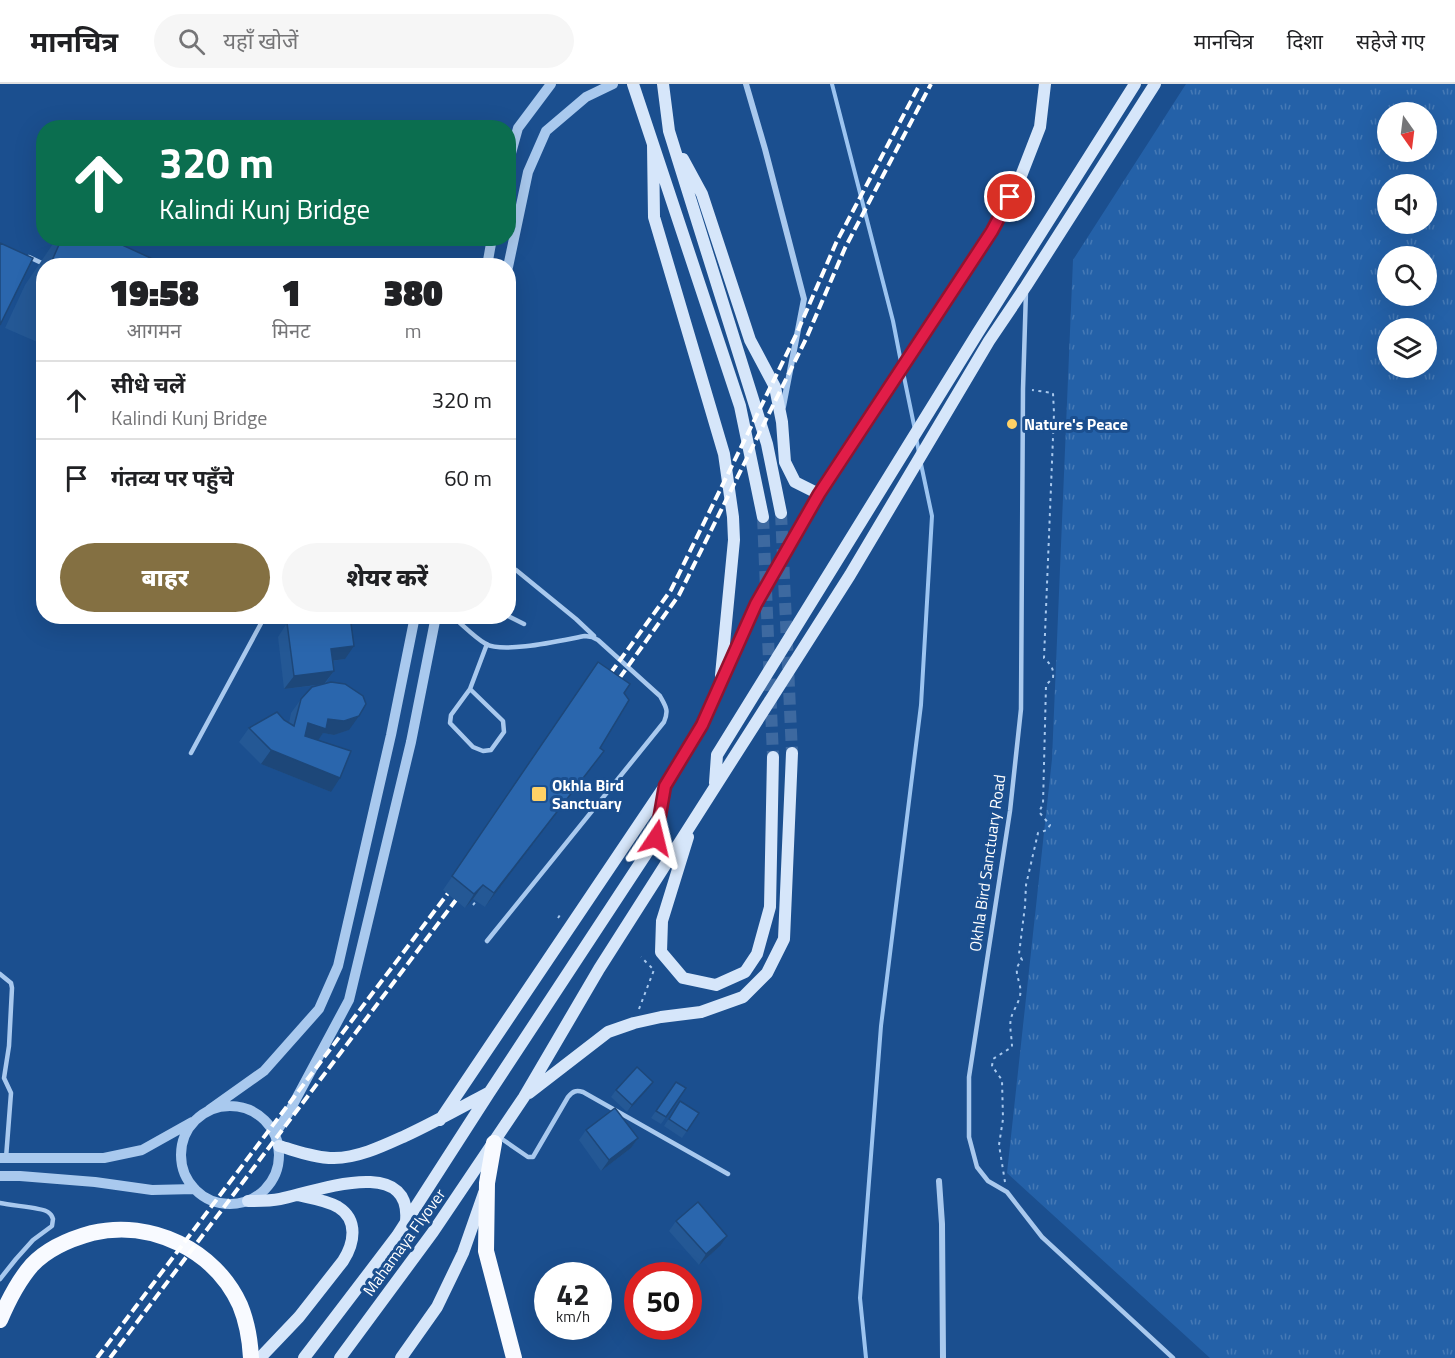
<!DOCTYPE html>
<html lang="hi">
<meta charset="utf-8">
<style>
body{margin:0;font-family:"Titillium Web","Noto Sans Devanagari",sans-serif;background:#f6f6f6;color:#202124;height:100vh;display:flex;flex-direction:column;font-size:22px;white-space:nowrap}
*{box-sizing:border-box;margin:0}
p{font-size:20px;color:#757577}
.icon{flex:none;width:33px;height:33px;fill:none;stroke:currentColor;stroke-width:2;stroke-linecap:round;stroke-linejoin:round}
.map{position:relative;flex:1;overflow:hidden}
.panel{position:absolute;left:36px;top:174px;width:480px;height:366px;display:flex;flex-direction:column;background:#fff;border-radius:24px;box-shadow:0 6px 24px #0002}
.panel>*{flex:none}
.guide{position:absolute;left:36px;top:36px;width:480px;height:126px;border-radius:24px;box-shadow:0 6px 24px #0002;background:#0b6e4f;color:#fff;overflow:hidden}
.needle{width:39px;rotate:166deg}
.buttons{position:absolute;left:1377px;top:18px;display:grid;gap:12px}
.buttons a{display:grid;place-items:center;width:60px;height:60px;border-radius:50%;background:#fff;box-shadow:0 6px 24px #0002;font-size:30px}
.speed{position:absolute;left:534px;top:1178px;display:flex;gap:12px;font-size:30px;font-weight:700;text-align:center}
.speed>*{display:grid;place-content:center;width:78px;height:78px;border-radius:50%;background:#fff;box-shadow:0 6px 24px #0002;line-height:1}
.speed small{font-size:15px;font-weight:400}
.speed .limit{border:9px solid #d22;background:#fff;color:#111}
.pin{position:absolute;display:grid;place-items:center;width:51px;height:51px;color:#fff;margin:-26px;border:3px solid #fff;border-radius:50%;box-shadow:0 2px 6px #0007}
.me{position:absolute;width:66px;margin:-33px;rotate:10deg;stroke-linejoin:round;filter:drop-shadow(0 0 4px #0008)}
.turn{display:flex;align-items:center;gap:21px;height:126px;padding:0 24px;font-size:27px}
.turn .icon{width:78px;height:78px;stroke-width:2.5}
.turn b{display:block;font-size:42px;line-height:51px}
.eta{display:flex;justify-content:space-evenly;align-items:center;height:102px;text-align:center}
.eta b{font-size:36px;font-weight:800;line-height:42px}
.button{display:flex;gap:12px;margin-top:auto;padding:12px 24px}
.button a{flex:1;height:69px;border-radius:36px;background:#847042;color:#fff;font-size:24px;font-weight:800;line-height:69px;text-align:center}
.button a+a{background:#f6f6f6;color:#202124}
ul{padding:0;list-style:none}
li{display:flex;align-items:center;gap:18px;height:78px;padding:0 24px;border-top:2px solid #e0e0e0}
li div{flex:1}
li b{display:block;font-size:22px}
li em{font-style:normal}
header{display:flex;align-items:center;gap:36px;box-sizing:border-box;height:84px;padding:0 30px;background:#fff;border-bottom:2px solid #e0e0e0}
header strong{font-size:28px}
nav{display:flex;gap:33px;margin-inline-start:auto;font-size:21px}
.search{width:420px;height:54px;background:#f6f6f6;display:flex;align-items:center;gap:15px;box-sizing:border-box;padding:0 21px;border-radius:33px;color:#757577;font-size:22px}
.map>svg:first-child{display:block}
</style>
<header>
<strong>मानचित्र</strong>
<div class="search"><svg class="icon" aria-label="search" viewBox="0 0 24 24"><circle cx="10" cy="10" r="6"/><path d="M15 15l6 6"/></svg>यहाँ खोजें</div>
<nav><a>मानचित्र</a><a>दिशा</a><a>सहेजे गए</a></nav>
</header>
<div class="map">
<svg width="1455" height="1274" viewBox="0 0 1455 1274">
<defs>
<pattern id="park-tufts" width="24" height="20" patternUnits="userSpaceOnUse" patternTransform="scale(1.5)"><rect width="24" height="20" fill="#2461a8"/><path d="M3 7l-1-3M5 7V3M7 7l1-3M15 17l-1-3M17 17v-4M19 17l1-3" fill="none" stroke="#4579b5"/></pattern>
</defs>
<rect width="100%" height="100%" fill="#1b4f8f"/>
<!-- park -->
<path fill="url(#park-tufts)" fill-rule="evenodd" d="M 1186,0 L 1455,0 L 1455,1274 L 1210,1274 L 1007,1089 L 1052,675 L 1073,176 ZM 1388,28 L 1426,28 L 1426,68 L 1388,68 ZM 1388,100 L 1426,100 L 1426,140 L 1388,140 ZM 1388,172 L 1426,172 L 1426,212 L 1388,212 ZM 1388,244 L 1426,244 L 1426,284 L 1388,284 Z"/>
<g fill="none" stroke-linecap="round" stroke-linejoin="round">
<!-- stream -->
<path stroke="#9cc4f0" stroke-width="4" d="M 832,0 L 893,237 L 901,278
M 903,288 L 915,346
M 916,353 L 919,369
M 866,1274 L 860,1214 L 881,942 L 921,621 L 932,432 L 921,380"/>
<!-- secondary-tunnel -->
<path stroke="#3d69a0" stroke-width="12" stroke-dasharray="12 6" stroke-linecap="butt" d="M 781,429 L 792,669
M 763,433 L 773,673"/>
<!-- path -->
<path stroke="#a9c9ee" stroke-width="2" stroke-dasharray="3 4.5" stroke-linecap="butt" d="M 473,821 L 478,815
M 558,834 L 562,828
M 639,925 L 654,886 L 641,873
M 1005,1098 L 999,1061 L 1003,1035 L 1002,996 L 992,982 L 993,975 L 1012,963 C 1012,954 1009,943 1011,934 C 1013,927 1018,920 1020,912 C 1023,897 1010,888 1022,876 L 1019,870 L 1025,822 L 1026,801 L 1038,749 L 1047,746 L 1050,741 L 1039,728 L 1043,720 L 1046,601 L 1053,594 C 1054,584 1051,581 1044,574 L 1054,329 L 1053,309 L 1032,306"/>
<!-- service -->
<path stroke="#a9c9ee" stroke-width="4.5" d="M 29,173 L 48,182
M 1026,207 L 1023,305 L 1021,625 L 1010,727 L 969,993 L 969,1053 L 977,1083 L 988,1097 L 1007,1108 L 1042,1153 L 1173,1274
M 508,482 L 516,486 L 576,535 L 594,552
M 452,532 C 463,541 474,553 486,560 C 504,570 563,556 585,552 L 592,553 L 598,556 L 660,612 C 666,623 669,626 664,638 L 487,857
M 508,532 L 524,540
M 470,605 L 451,631 L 450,639 L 473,663 L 483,667 L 491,666 L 504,648 L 503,637 L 470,605 L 487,560
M 191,669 L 265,532
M 0,890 L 11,899 L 12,904 L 9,962 L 4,994 L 11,1009 L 6,1074
M 499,1053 L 528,1073 L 533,1073 L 568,1013 C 573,1007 576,1006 583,1008 L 728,1090
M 0,1119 C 12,1122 41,1123 48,1128 C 51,1130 52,1131 53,1135 L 52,1142 L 33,1156 L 16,1175 L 0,1195"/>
<!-- minor -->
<path stroke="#a9c9ee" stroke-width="6" d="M 746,0 L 765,65 L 804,215 L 783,323
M 939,1097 L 942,1140 L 943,1274"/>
<!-- tertiary -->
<path stroke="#a9c9ee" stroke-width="10" d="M 508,80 L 518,44 L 551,0
M 487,182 L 492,154
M 508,183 L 528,88 L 546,47 L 586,13 L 613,0
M181 1071a49 49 0 1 1 98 0a49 49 0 1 1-98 0Z
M 209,1026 L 264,987 L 319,925 L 338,882 L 391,651 L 415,532
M 275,1050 L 289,1028 L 349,916 L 411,658 L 436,532
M 0,1074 L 104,1074 L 142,1066 L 192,1038
M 0,1092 L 20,1092 L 95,1098 L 152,1106 L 195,1105"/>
<!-- secondary -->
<path stroke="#d6e6fa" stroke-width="12" d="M 633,0 L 740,322 L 763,433
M 663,0 L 669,47 L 767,360 L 781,429
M 653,61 L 654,133 L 724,370 L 733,433 L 734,456 L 721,591
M 683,75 L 702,110 L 750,256 L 775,303 L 782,338 L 785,378 L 795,398 L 819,410
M 715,699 L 717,671 L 977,250 L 1135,0
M 688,753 L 662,837 L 661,868 L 683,894 L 716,901 L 745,888 L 757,870 L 770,823 L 773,673
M 529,1009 L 608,948 L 634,939 L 661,933 L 701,928 L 743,913 L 767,889 L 784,855 L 792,669
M 440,1036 L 662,706
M 279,1062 C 297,1067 315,1074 334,1074 C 358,1074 383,1062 405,1052 C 433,1039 460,1024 488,1009
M 248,1117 C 259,1117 270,1117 280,1115 C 314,1108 412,1070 406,1137
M 260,1274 L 299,1233 L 343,1177 C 354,1160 359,1136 338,1123 C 326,1116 310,1114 297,1111
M 304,1274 L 397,1152 L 489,1009 L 656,755 L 665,702 L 702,641 L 756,520 L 819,410 L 991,147 L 1019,97 L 1040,43 L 1045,0
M 340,1274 L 433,1148 L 524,1013 L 599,885 L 850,491 L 989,257 L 1026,202 L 1155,0
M 401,1274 L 437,1223 L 463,1169 L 484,1109"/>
<!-- trunk -->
<path stroke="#f8faff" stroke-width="16" d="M 494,1059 L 487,1099 L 486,1167 L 514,1274
M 0,1236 C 8,1217 18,1197 32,1181 C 47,1165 70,1155 92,1149 C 151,1135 215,1166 240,1221 C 247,1238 250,1255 251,1274"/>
<!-- rail -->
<path stroke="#fff" stroke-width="4" stroke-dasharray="10 4.5" stroke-linecap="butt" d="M 602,601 L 671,506 L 796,251 L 836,159 L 920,0
M 611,606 L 679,511 L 806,255 L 845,164 L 931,0
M 97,1274 L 458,796
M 110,1274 L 465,804"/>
</g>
<!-- wall -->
<path fill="#245895" d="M 57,154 L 107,154 L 168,182 L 44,182 L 44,261 L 5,244 L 25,201 Z
M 287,539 L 345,575 L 333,577 L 334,587 L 325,600 L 349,646 L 334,651 L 323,649 L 318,656 L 331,708 L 261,680 L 239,658 L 249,644 L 284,636 L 289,639 L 291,629 L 301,615 L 320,601 L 284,605 L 278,553 Z
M 598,578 L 624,609 L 600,664 L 604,667 L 485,823 L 473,815 L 465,824 L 443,806 Z
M 676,998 L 686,1004 L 661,1040 L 651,1034 Z
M 648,1005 L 627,1028 L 611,1013 L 616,1006 Z
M 680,1017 L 699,1029 L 682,1054 L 664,1042 Z
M 586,1046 L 638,1054 L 631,1064 L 601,1087 L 579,1056 Z
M 676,1137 L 720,1162 L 699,1181 L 669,1147 Z"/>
<!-- shaded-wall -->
<path fill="#1d4779" d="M 354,562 L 345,575 L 322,578 L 331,565 Z
M 334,587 L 324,600 L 284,605 L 294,592 Z
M 359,632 L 349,646 L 334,651 L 323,649 L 317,658 L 298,652 L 308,639 L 328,635 Z
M 271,666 L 340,694 L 331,708 L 261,680 Z
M 604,667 L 594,680 L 485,823 L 494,809 Z
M 483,801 L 473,815 L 465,824 L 474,810 Z
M 653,998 L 648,1005 L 627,1028 L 632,1021 Z
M 638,1054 L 631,1064 L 601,1087 L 609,1076 Z
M 727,1152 L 720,1162 L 699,1181 L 706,1170 Z"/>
<!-- building -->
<path fill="#2a66ad" stroke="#1d4779" stroke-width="1.5" d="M 62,154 L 107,154 L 168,182 L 51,182 L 50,181 Z
M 0,159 L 33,174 L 0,241 Z
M 338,532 L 350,532 L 354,562 L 331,565 L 334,587 L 294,592 L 287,539 Z
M 598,578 L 630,600 L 624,609 L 629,616 L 600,664 L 604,667 L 494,809 L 483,801 L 474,810 L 452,792 Z
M 331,598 L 345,600 L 363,612 L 366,620 L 359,632 L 344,637 L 328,635 L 326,645 L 308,639 L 305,652 L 351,667 L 340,694 L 271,666 L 249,644 L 277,628 L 284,636 L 294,642 L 301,615 L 312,603 Z
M 637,983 L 653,998 L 632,1021 L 616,1006 Z
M 676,998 L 686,1004 L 666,1033 L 656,1027 Z
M 680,1017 L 699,1029 L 687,1047 L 669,1035 Z
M 615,1024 L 638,1054 L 609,1076 L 586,1046 Z
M 698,1118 L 727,1152 L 706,1170 L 676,1137 Z"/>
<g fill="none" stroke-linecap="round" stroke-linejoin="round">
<defs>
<path id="route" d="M 656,754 L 665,702 L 702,641 L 756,520 L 819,410 L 992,147 L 1010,113"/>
</defs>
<!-- route casing -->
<use href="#route" stroke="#92132f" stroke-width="15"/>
<!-- route -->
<use href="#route" stroke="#e11d48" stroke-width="10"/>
</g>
<!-- markers -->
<g fill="#ffd166" stroke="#1b4f8f" stroke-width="2">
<circle cx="1012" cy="340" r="6"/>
<rect x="531" y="702" width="16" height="16" rx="3"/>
</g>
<g text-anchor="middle" stroke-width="6" stroke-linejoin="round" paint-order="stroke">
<!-- poi labels -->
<g font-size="16" font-weight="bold" fill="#fff" stroke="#1b4f8f" text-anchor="start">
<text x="1024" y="346">Nature's Peace</text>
<text x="552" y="707">Okhla Bird<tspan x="552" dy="18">Sanctuary</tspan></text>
</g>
<!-- street labels -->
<g font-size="16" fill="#fff" stroke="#1b4f8f">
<text transform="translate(987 779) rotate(-82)" y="6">Okhla Bird Sanctuary Road</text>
<text transform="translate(404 1158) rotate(-54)" y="6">Mahamaya Flyover</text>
</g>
</g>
</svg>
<div class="buttons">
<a><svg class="needle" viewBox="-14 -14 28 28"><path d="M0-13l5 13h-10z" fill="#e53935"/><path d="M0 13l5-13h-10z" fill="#757577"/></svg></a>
<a><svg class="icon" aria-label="sound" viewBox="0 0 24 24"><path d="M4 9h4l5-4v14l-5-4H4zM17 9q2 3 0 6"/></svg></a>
<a><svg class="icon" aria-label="search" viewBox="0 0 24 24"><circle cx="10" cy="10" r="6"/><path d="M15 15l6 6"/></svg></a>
<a><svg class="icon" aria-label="layers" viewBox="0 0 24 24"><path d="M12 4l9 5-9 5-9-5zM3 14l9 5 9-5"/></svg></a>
</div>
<div class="speed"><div>42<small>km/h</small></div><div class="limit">50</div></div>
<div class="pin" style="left:1010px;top:113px;background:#d93025"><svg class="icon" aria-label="arrive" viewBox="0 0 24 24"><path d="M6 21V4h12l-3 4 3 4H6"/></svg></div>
<svg class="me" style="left:656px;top:754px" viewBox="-20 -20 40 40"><path d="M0-17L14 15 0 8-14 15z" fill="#e11d48" stroke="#fff" stroke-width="4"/></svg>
<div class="guide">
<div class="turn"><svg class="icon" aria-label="ahead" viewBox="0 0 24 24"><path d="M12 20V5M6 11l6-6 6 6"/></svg><div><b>320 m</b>Kalindi Kunj Bridge</div></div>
</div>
<section class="panel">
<div class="eta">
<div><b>19:58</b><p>आगमन</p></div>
<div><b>1</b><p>मिनट</p></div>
<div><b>380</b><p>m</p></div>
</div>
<ul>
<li><svg class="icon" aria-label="ahead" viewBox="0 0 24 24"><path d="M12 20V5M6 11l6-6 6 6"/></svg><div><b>सीधे चलें</b><p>Kalindi Kunj Bridge</p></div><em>320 m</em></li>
<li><svg class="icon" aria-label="arrive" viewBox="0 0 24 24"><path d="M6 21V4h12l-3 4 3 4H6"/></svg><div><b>गंतव्य पर पहुँचे</b></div><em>60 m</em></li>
</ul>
<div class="button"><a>बाहर</a><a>शेयर करें</a></div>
</section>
</div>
